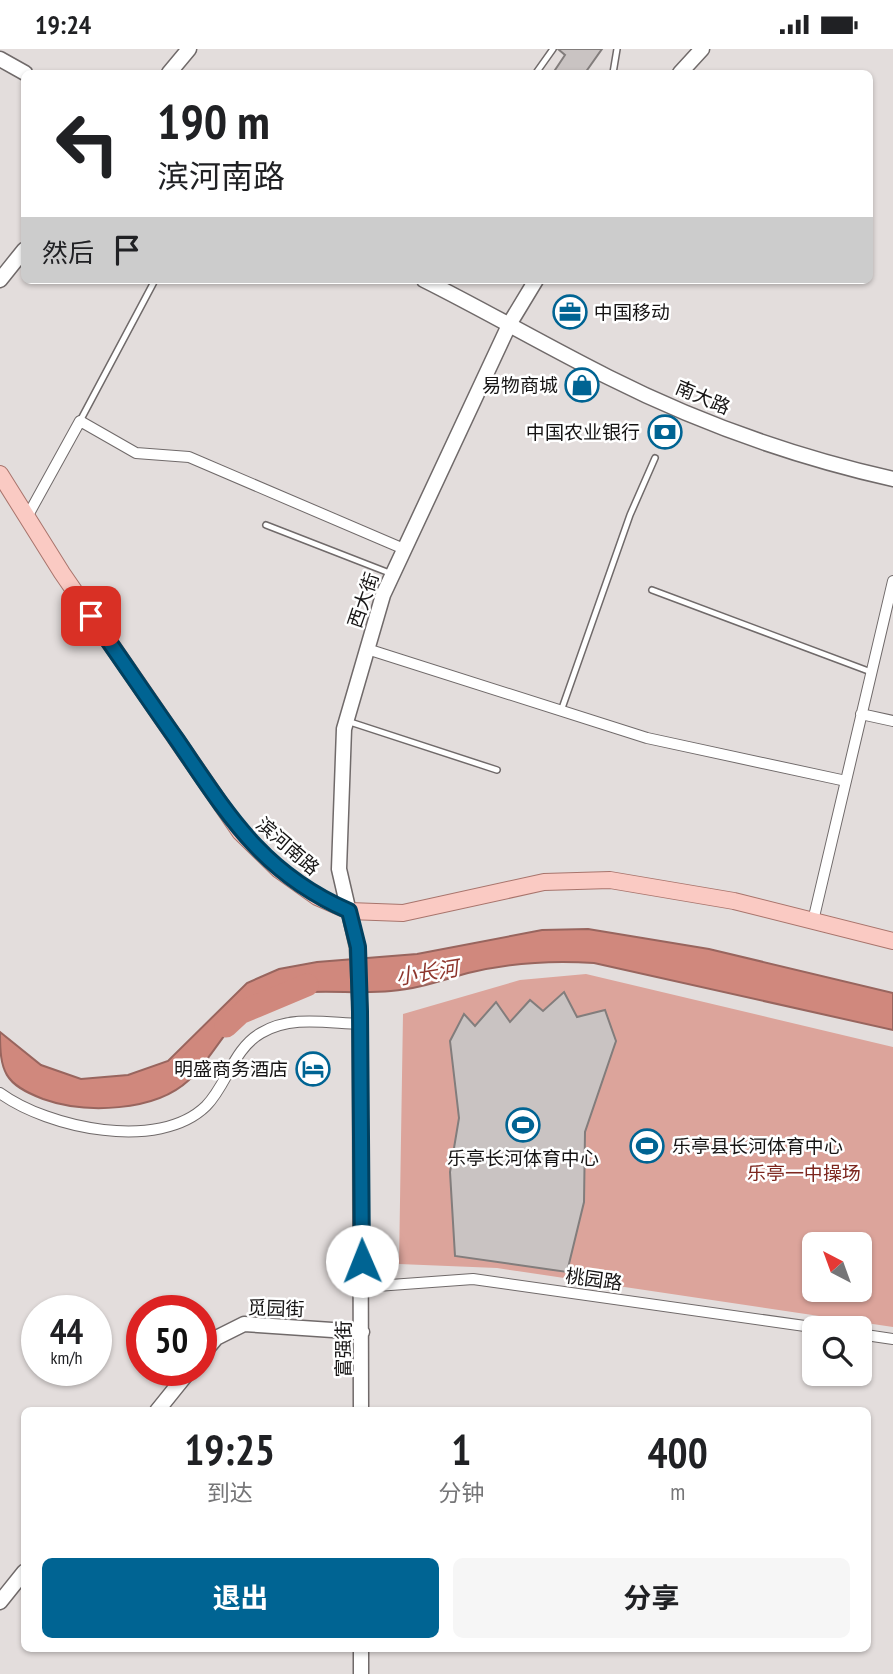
<!DOCTYPE html>
<html lang="zh">
<meta charset="utf-8">
<style>
body{margin:0;font-family:"PT Sans Narrow","Noto Sans SC",sans-serif;background:#f6f6f6;color:#202124;height:100vh;display:flex;flex-direction:column;font-size:26px;white-space:nowrap}
*{box-sizing:border-box;margin:0}
p{font-size:23px;color:#757577}
.icon{flex:none;width:38px;height:38px;fill:none;stroke:currentColor;stroke-width:2;stroke-linecap:round;stroke-linejoin:round}
.map{position:relative;flex:1;overflow:hidden}
.panel{position:absolute;left:21px;top:1358px;width:850px;height:245px;display:flex;flex-direction:column;background:#fff;border-radius:10px;box-shadow:0 2px 5px #0004}
.panel>*{flex:none}
.guide{position:absolute;left:21px;top:21px;width:852px;height:214px;border-radius:10px;box-shadow:0 2px 5px #0004;background:#fff;color:#202124;overflow:hidden}
.needle{width:46px;rotate:319deg}
.buttons{position:absolute;left:802px;top:1183px;display:grid;gap:14px}
.buttons a{display:grid;place-items:center;width:70px;height:70px;border-radius:10px;background:#fff;box-shadow:0 2px 5px #0004;font-size:35px}
.speed{position:absolute;left:21px;top:1246px;display:flex;gap:14px;font-size:35px;font-weight:700;text-align:center}
.speed>*{display:grid;place-content:center;width:91px;height:91px;border-radius:50%;background:#fff;box-shadow:0 2px 5px #0004;line-height:1}
.speed small{font-size:18px;font-weight:400}
.speed .limit{border:10px solid #d22;background:#fff;color:#111}
.pin{position:absolute;display:grid;place-items:center;width:60px;height:60px;color:#fff;margin:-30px;border-radius:14px;box-shadow:0 4px 10px #0006}
.me{position:absolute;width:77px;margin:-38px;rotate:359deg;stroke-linejoin:round;filter:drop-shadow(0 0 5px #0008)}
.turn{display:flex;align-items:center;gap:24px;height:147px;padding:0 21px;font-size:32px}
.turn .icon{width:91px;height:91px;stroke-width:2.5}
.turn b{display:block;font-size:49px;line-height:60px}
.then{display:flex;align-items:center;height:66px;padding:0 21px;background:#0003;gap:14px;font-size:26px}
.eta{display:flex;justify-content:space-evenly;align-items:center;height:119px;text-align:center}
.eta b{font-size:42px;font-weight:700;line-height:49px}
.action{display:flex;gap:14px;margin-top:auto;padding:14px 21px}
.action a{flex:1;height:80px;border-radius:10px;background:#006493;color:#fff;font-size:28px;font-weight:700;line-height:80px;text-align:center}
.action a+a{background:#f6f6f6;color:#202124}
.status{display:flex;justify-content:space-between;align-items:center;height:49px;padding:0 35px;background:#fff;direction:ltr}
.status svg{height:19px;fill:currentColor}
.map>svg:first-child{display:block}
</style>
<div class="status"><b>19:24</b><svg viewBox="0 0 49 12"><path d="M0 12V9h3v3zM5 12V6h3v6zM10 12V3h3v9zM15 12V0h3v12zM26 1h20v11H26zM47 4h2v5h-2z"/></svg></div>
<div class="map">
<svg width="893" height="1625" viewBox="0 0 893 1625">
<rect width="100%" height="100%" fill="#e3dddc"/>
<!-- green -->
<path fill="#dca49b" fill-rule="evenodd" d="M 586,925 L 893,998 L 893,1278 L 497,1219 L 399,1215 L 403,965 L 520,931 ZM 814,1195 L 859,1195 L 859,1241 L 814,1241 Z"/>
<!-- water -->
<path fill="#d0887d" stroke="#98655e" stroke-width="2" d="M 588,880 L 709,900 L 893,944 L 893,981 L 594,914 C 551,911 509,914 468,924 C 442,931 418,940 391,942 C 353,946 313,938 275,948 C 231,960 219,1003 189,1031 C 155,1063 85,1065 43,1050 C 4,1035 0,1023 0,983 L 41,1016 L 81,1030 L 128,1026 L 168,1012 L 247,934 L 279,920 L 317,913 L 417,905 L 542,881 Z"/>
<g fill="none" stroke-linecap="round" stroke-linejoin="round">
<!-- river -->
<path stroke="#d0887d" stroke-width="23" d="M 226,977 L 240,964 L 307,936"/>
</g>
<!-- building -->
<path fill="#c9c3c2" stroke="#827d7c" stroke-width="2" d="M 558,0 L 602,0 L 585,24 L 553,24 L 565,6 Z
M 564,943 L 577,968 L 605,961 L 616,992 L 585,1083 L 584,1153 L 567,1223 L 455,1207 L 450,1123 L 459,1069 L 450,992 L 464,965 L 475,977 L 496,953 L 510,973 L 530,951 L 543,962 Z"/>
<g fill="none" stroke-linecap="round" stroke-linejoin="round">
<defs>
<path id="lane" d="M 536,24 L 553,0
M 613,24 L 617,0
M 80,372 L 155,231
M 266,476 L 392,525
M 652,541 L 871,623
M 561,662 L 630,466 L 655,409
M 347,672 L 497,721"/>
<path id="street" d="M 27,468 L 80,372 L 136,404 L 189,408 L 404,500
M 367,600 L 647,689 L 846,732
M 861,665 L 893,672
M 813,872 L 893,532
M 0,1044 C 48,1079 159,1103 206,1057 C 227,1036 233,1000 261,984 C 291,966 327,974 360,975
M 363,1238 L 473,1230 L 819,1279
M 859,1285 L 893,1290"/>
<path id="secondary" d="M 0,10 L 25,24
M 169,24 L 189,0
M 680,24 L 702,0
M 0,231 L 24,201
M 424,231 C 486,262 546,297 608,328 C 697,373 796,408 893,430
M 201,1307 L 216,1289 L 244,1275 L 362,1283
M 157,1362 L 190,1321
M 361,1362 L 360,963 L 357,898 L 339,820 L 344,680 L 383,546 L 510,274 L 536,231
M 0,1553 L 24,1523
M 361,1625 L 361,1600"/>
<path id="primary" d="M 0,425 L 62,524 L 240,783 L 279,821 L 317,848 L 349,862 L 403,864 L 544,833 L 610,831 L 734,852 L 893,892"/>
</defs>
<!-- lane casing -->
<use href="#lane" stroke="#706a6a" stroke-width="8"/>
<!-- street casing -->
<use href="#street" stroke="#706a6a" stroke-width="12"/>
<!-- secondary casing -->
<use href="#secondary" stroke="#706a6a" stroke-width="17"/>
<!-- primary casing -->
<use href="#primary" stroke="#a8746c" stroke-width="18"/>
<!-- lane -->
<use href="#lane" stroke="#fff" stroke-width="5"/>
<!-- street -->
<use href="#street" stroke="#fff" stroke-width="10"/>
<!-- secondary -->
<use href="#secondary" stroke="#fff" stroke-width="14"/>
<!-- primary -->
<use href="#primary" stroke="#facac3" stroke-width="16"/>
</g>
<g fill="none" stroke-linecap="round" stroke-linejoin="round">
<defs>
<path id="route" d="M 91,567 C 120,608 148,650 177,691 C 228,766 262,824 349,862 L 358,898 L 360,963 L 362,1212"/>
</defs>
<!-- route casing -->
<use href="#route" stroke="#004160" stroke-width="18"/>
<!-- route -->
<use href="#route" stroke="#006493" stroke-width="12"/>
</g>
<!-- icons -->
<defs>
<symbol id="office-ring" viewBox="-11 -11 22 22"><circle r="9.5" fill="#fff" stroke="#006493" stroke-width="1.5"/><path d="M-6-3h4V-5.5h4V-3h4V5H-6ZM-1-4.5V-3h2v-1.5ZM-6 0V1H6V0Z" fill="#006493"/></symbol>
<symbol id="shop-ring" viewBox="-11 -11 22 22"><circle r="9.5" fill="#fff" stroke="#006493" stroke-width="1.5"/><path d="M-5-2.5h2.3a2.7 3.5 0 0 1 5.4 0H5L5.5 6h-11ZM-1.5-2.5h3a1.5 2.3 0 0 0-3 0Z" fill="#006493"/></symbol>
<symbol id="bank-ring" viewBox="-11 -11 22 22"><circle r="9.5" fill="#fff" stroke="#006493" stroke-width="1.5"/><path d="M-6-4H6V4H-6ZM0-2.3a2.3 2.3 0 1 0 0 4.6a2.3 2.3 0 1 0 0-4.6Z" fill="#006493"/></symbol>
<symbol id="hotel-ring" viewBox="-11 -11 22 22"><circle r="9.5" fill="#fff" stroke="#006493" stroke-width="1.5"/><path d="M-6-4.5h1.5V1H6V5H4.5V3h-9V5H-6ZM-4 0a1.8 1.8 0 1 1 3.6 0ZM.5 0V-2.5h3Q6-2.5 6 0Z" fill="#006493"/></symbol>
<symbol id="stadium-ring" viewBox="-11 -11 22 22"><circle r="9.5" fill="#fff" stroke="#006493" stroke-width="1.5"/><path d="M0-5a6.5 5 0 1 0 0 10a6.5 5 0 1 0 0-10ZM-3.5-1.8h7v3.6h-7Z" fill="#006493"/></symbol>
</defs>
<g fill-rule="evenodd">
<use href="#office-ring" x="551" y="244" width="38" height="38"/>
<use href="#shop-ring" x="563" y="317" width="38" height="38"/>
<use href="#bank-ring" x="646" y="364" width="38" height="38"/>
<use href="#hotel-ring" x="294" y="1001" width="38" height="38"/>
<use href="#stadium-ring" x="504" y="1057" width="38" height="38"/>
<use href="#stadium-ring" x="628" y="1078" width="38" height="38"/>
</g>
<g text-anchor="middle" stroke-width="5" stroke-linejoin="round" paint-order="stroke">
<!-- poi labels -->
<g font-size="19" fill="#161414" stroke="#fff" text-anchor="end">
<text x="594" y="270" text-anchor="start">中国移动</text>
<text x="558" y="343">易物商城</text>
<text x="640" y="390">中国农业银行</text>
<text x="288" y="1027">明盛商务酒店</text>
<text x="672" y="1104" text-anchor="start">乐亭县长河体育中心</text>
<text x="523" y="1116" text-anchor="middle">乐亭长河体育中心</text>
</g>
<!-- street labels -->
<g font-size="19" fill="#161414" stroke="#fff">
<text transform="translate(703 348) rotate(23)" y="7">南大路</text>
<text transform="translate(363 551) rotate(-71)" y="7">西大街</text>
<text transform="translate(288 797) rotate(41)" y="7">滨河南路</text>
<text transform="translate(594 1230) rotate(8)" y="7">桃园路</text>
<text transform="translate(276 1259) rotate(2)" y="7">觅园街</text>
<text transform="translate(343 1300) rotate(-90)" y="7">富强街</text>
</g>
<!-- park labels -->
<g font-size="19" fill="#7d271f" stroke="#fff">
<text x="804" y="1131">乐亭一中操场</text>
</g>
<!-- water labels -->
<g font-size="21" font-style="italic" fill="#8e362d" stroke="#fff">
<text transform="translate(427 924) rotate(-9)" y="7">小长河</text>
</g>
</g>
</svg>
<div class="buttons">
<a><svg class="needle" viewBox="-14 -14 28 28"><path d="M0-13l5 13h-10z" fill="#e53935"/><path d="M0 13l5-13h-10z" fill="#757577"/></svg></a>
<a><svg class="icon" aria-label="search" viewBox="0 0 24 24"><circle cx="10" cy="10" r="6"/><path d="M15 15l6 6"/></svg></a>
</div>
<div class="speed"><div>44<small>km/h</small></div><div class="limit">50</div></div>
<div class="pin" style="left:91px;top:567px;background:#d93025"><svg class="icon" aria-label="arrive" viewBox="0 0 24 24"><path d="M6 21V4h12l-3 4 3 4H6"/></svg></div>
<svg class="me" style="left:362px;top:1212px" viewBox="-20 -20 40 40"><circle r="19" fill="#fff"/><path d="M0-13L10 11 0 6-10 11z" fill="#006493"/></svg>
<div class="guide">
<div class="turn"><svg class="icon" aria-label="left" viewBox="0 0 24 24"><path d="M17 20v-9H6M10 6l-5 5 5 5"/></svg><div><b>190 m</b>滨河南路</div></div>
<div class="then">然后<svg class="icon" aria-label="arrive" viewBox="0 0 24 24"><path d="M6 21V4h12l-3 4 3 4H6"/></svg></div>
</div>
<section class="panel">
<div class="eta">
<div><b>19:25</b><p>到达</p></div>
<div><b>1</b><p>分钟</p></div>
<div><b>400</b><p>m</p></div>
</div>
<div class="action"><a>退出</a><a>分享</a></div>
</section>
</div>
